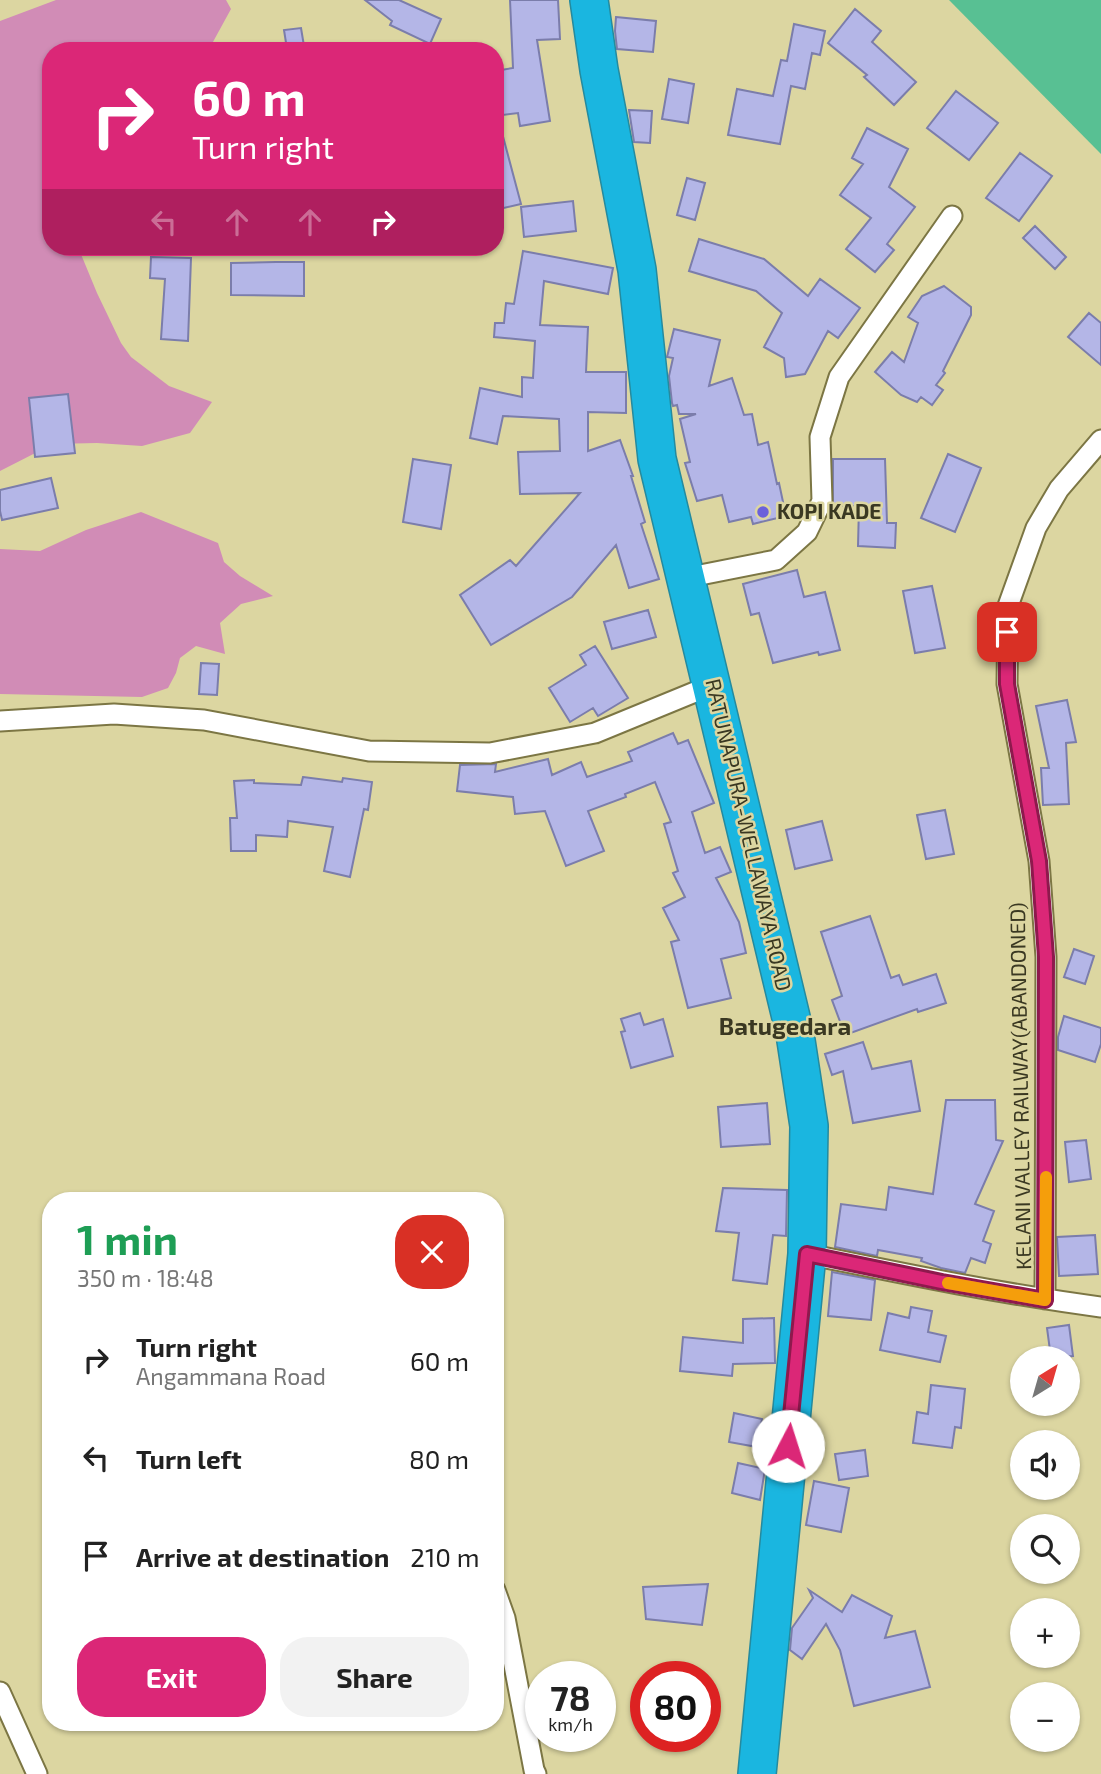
<!DOCTYPE html>
<meta charset="utf-8">
<style>
body{margin:0;font-family:"Exo 2",sans-serif;background:#f2f2f2;color:#222;height:100vh;display:flex;flex-direction:column;font-size:26px;white-space:nowrap}
*{box-sizing:border-box;margin:0}
p{font-size:23px;color:#767676}
.icon{flex:none;width:38px;height:38px;fill:none;stroke:currentColor;stroke-width:2;stroke-linecap:round;stroke-linejoin:round}
.map{position:relative;flex:1;overflow:hidden}
.side{position:absolute;left:42px;top:1192px;width:462px;height:539px;display:flex;flex-direction:column;background:#fff;border-radius:28px;box-shadow:0 2px 5px #0004}
.side>*{flex:none}
.guide{position:absolute;left:42px;top:42px;width:462px;height:214px;border-radius:28px;box-shadow:0 2px 5px #0004;background:#db2777;color:#fff;overflow:hidden}
.needle{width:46px;rotate:37deg}
.buttons{position:absolute;left:1010px;top:1346px;display:grid;gap:14px}
.buttons a{display:grid;place-items:center;width:70px;height:70px;border-radius:50%;background:#fff;box-shadow:0 2px 5px #0004;font-size:35px}
.speed{position:absolute;left:525px;top:1661px;display:flex;gap:14px;font-size:35px;font-weight:700;text-align:center}
.speed>*{display:grid;place-content:center;width:91px;height:91px;border-radius:50%;background:#fff;box-shadow:0 2px 5px #0004;line-height:1}
.speed small{font-size:18px;font-weight:400}
.speed .limit{border:10px solid #d22;background:#fff;color:#111}
.pin{position:absolute;display:grid;place-items:center;width:60px;height:60px;color:#fff;margin:-30px;border-radius:14px;box-shadow:0 4px 10px #0006}
.me{position:absolute;width:77px;margin:-38px;rotate:5deg;stroke-linejoin:round;filter:drop-shadow(0 0 5px #0008)}
.turn{display:flex;align-items:center;gap:24px;height:147px;padding:0 35px;font-size:32px}
.turn .icon{width:91px;height:91px;stroke-width:2.5}
.turn b{display:block;font-size:49px;line-height:60px}
.lanes{display:flex;align-items:center;height:66px;padding:0 35px;background:#0003;justify-content:center;gap:35px;direction:ltr}
.lanes .off{opacity:.35}
.round{display:grid;place-items:center;flex:none;width:74px;height:74px;border-radius:28px;background:#f2f2f2}
.head{display:flex;align-items:center;justify-content:space-between;height:119px;padding:0 35px}
h1{font-size:42px;font-weight:700;line-height:52px;color:#1e9e55}
.cta{display:flex;gap:14px;margin-top:auto;padding:14px 35px}
.cta a{flex:1;height:80px;border-radius:28px;background:#db2777;color:#fff;font-size:28px;font-weight:700;line-height:80px;text-align:center}
.cta a+a{background:#f2f2f2;color:#222}
ul{padding:0;list-style:none}
li{display:flex;align-items:center;gap:21px;height:98px;padding:0 35px}
li div{flex:1}
li b{display:block;font-size:26px}
li em{font-style:normal}
.map>svg:first-child{display:block}
</style>
<div class="map">
<svg width="1101" height="1774" viewBox="0 0 1101 1774">
<rect width="100%" height="100%" fill="#dcd6a1"/>
<!-- green -->
<path fill="#d18cb6" d="M 56,0 L 226,0 L 231,9 L 208,51 L 51,51 L 51,247 L 78,247 L 97,293 L 121,343 L 131,357 L 169,386 L 212,402 L 190,433 L 142,446 L 97,443 L 53,444 L 0,471 L 0,21 Z
M 141,512 L 218,543 L 224,562 L 240,576 L 273,596 L 241,604 L 220,623 L 225,654 L 196,646 L 180,658 L 176,673 L 168,688 L 142,697 L 0,694 L 0,549 L 40,551 L 86,530 Z"/>
<!-- water -->
<path fill="#58c093" d="M 949,0 L 1101,0 L 1101,154 Z"/>
<!-- building -->
<path fill="#b4b6e7" stroke="#7b7dab" stroke-width="2" d="M 365,0 L 399,0 L 441,19 L 430,44 L 390,25 L 392,21 Z
M 510,0 L 558,0 L 560,39 L 537,40 L 550,121 L 520,126 L 518,113 L 503,115 L 495,71 L 513,68 Z
M 855,9 L 881,31 L 872,42 L 916,82 L 894,105 L 864,77 L 867,75 L 828,43 Z
M 616,17 L 656,21 L 653,52 L 617,49 L 615,31 Z
M 794,24 L 825,31 L 820,55 L 812,53 L 805,89 L 791,86 L 780,144 L 728,135 L 737,89 L 773,96 L 781,60 L 787,61 Z
M 301,28 L 304,46 L 287,49 L 284,30 Z
M 669,79 L 694,84 L 688,123 L 662,119 Z
M 956,91 L 998,123 L 969,160 L 927,128 Z
M 629,110 L 652,111 L 650,143 L 634,142 Z
M 867,128 L 908,149 L 889,187 L 915,207 L 887,244 L 894,250 L 875,272 L 846,249 L 871,218 L 840,195 L 863,164 L 852,158 Z
M 501,129 L 521,204 L 495,210 L 495,130 Z
M 1020,153 L 1052,176 L 1019,221 L 986,198 Z
M 687,178 L 705,183 L 695,220 L 677,215 Z
M 573,201 L 576,231 L 524,237 L 521,207 Z
M 1035,226 L 1066,257 L 1055,269 L 1023,238 Z
M 699,239 L 764,259 L 808,296 L 820,279 L 860,308 L 838,338 L 828,331 L 805,374 L 786,377 L 784,358 L 764,347 L 782,313 L 756,291 L 689,271 Z
M 523,251 L 613,268 L 608,294 L 544,281 L 540,325 L 588,327 L 586,372 L 626,372 L 626,413 L 588,412 L 588,451 L 620,440 L 633,476 L 631,476 L 645,522 L 641,524 L 659,579 L 629,588 L 616,545 L 572,597 L 491,645 L 460,595 L 510,560 L 516,566 L 580,493 L 520,494 L 518,452 L 560,451 L 559,419 L 503,416 L 497,444 L 470,438 L 480,388 L 522,397 L 522,377 L 533,378 L 535,341 L 494,337 L 495,323 L 504,323 L 506,303 L 514,304 Z
M 151,257 L 191,258 L 188,341 L 161,339 L 165,279 L 150,278 Z
M 276,262 L 304,262 L 304,296 L 231,295 L 231,263 Z
M 944,286 L 971,307 L 971,315 L 943,371 L 945,373 L 936,385 L 943,390 L 932,405 L 921,397 L 917,402 L 901,395 L 875,372 L 892,352 L 904,362 L 918,323 L 908,317 L 922,296 Z
M 1089,313 L 1101,323 L 1101,365 L 1068,337 Z
M 674,329 L 720,340 L 709,386 L 732,378 L 744,415 L 752,414 L 758,445 L 768,442 L 777,484 L 779,483 L 786,516 L 753,524 L 751,517 L 729,522 L 722,495 L 697,501 L 685,463 L 690,462 L 680,419 L 696,414 L 679,414 L 677,405 L 673,406 L 672,403 L 669,376 L 673,358 L 667,357 Z
M 68,394 L 75,453 L 35,457 L 29,398 Z
M 948,454 L 981,468 L 955,532 L 921,518 Z
M 413,459 L 451,465 L 441,529 L 403,522 Z
M 833,459 L 885,459 L 887,523 L 896,523 L 895,548 L 858,546 L 859,506 L 833,506 Z
M 51,478 L 58,508 L 2,520 L 0,511 L 0,490 Z
M 797,570 L 804,597 L 825,592 L 840,650 L 819,655 L 818,652 L 773,663 L 759,613 L 751,615 L 743,584 Z
M 932,586 L 945,648 L 915,653 L 903,591 Z
M 648,610 L 656,637 L 612,649 L 604,622 Z
M 595,646 L 628,698 L 598,716 L 593,708 L 570,722 L 549,688 L 586,665 L 580,655 Z
M 201,663 L 219,664 L 217,695 L 199,694 Z
M 1067,700 L 1076,742 L 1066,743 L 1069,804 L 1043,805 L 1041,768 L 1049,768 L 1036,706 Z
M 673,733 L 678,744 L 688,740 L 714,803 L 692,812 L 705,853 L 720,847 L 731,872 L 716,878 L 739,922 L 746,953 L 721,959 L 731,998 L 688,1008 L 671,942 L 679,940 L 663,908 L 685,897 L 673,873 L 678,871 L 664,824 L 671,822 L 655,782 L 625,794 L 626,797 L 588,811 L 604,851 L 566,866 L 545,811 L 515,814 L 513,797 L 457,791 L 460,765 L 496,764 L 495,772 L 548,759 L 552,775 L 581,762 L 587,777 L 632,761 L 628,752 Z
M 303,777 L 342,782 L 343,778 L 372,782 L 368,810 L 364,809 L 350,877 L 324,871 L 333,827 L 288,821 L 287,837 L 256,835 L 256,851 L 231,851 L 230,818 L 237,818 L 234,781 L 254,780 L 254,783 L 301,785 Z
M 945,810 L 954,854 L 926,859 L 917,815 Z
M 822,821 L 832,860 L 795,869 L 786,830 Z
M 870,916 L 891,978 L 899,975 L 903,985 L 936,974 L 946,1003 L 918,1012 L 917,1009 L 845,1035 L 832,1000 L 842,996 L 821,932 Z
M 1074,949 L 1094,956 L 1085,984 L 1064,977 Z
M 640,1013 L 644,1025 L 663,1019 L 673,1056 L 631,1068 L 621,1032 L 625,1031 L 621,1019 Z
M 1064,1016 L 1101,1028 L 1101,1044 L 1095,1062 L 1058,1050 L 1058,1037 Z
M 863,1042 L 872,1069 L 911,1061 L 920,1111 L 853,1123 L 843,1071 L 832,1075 L 825,1054 Z
M 946,1100 L 995,1100 L 996,1140 L 1003,1141 L 975,1204 L 994,1211 L 983,1241 L 991,1244 L 985,1263 L 971,1258 L 965,1273 L 941,1268 L 921,1261 L 922,1258 L 878,1250 L 877,1256 L 835,1247 L 841,1204 L 886,1210 L 889,1187 L 933,1194 Z
M 767,1103 L 770,1144 L 721,1147 L 718,1107 Z
M 1086,1140 L 1091,1179 L 1069,1182 L 1065,1142 Z
M 723,1188 L 787,1190 L 786,1236 L 773,1235 L 767,1284 L 733,1280 L 739,1233 L 716,1231 Z
M 1095,1235 L 1098,1274 L 1059,1276 L 1057,1237 Z
M 832,1272 L 875,1280 L 871,1320 L 828,1316 Z
M 911,1307 L 932,1311 L 928,1332 L 946,1336 L 940,1362 L 880,1350 L 888,1313 L 909,1318 Z
M 774,1318 L 775,1363 L 733,1364 L 732,1376 L 680,1371 L 683,1337 L 743,1343 L 743,1319 Z
M 1069,1325 L 1073,1356 L 1051,1358 L 1047,1328 Z
M 931,1385 L 965,1389 L 961,1428 L 955,1427 L 952,1448 L 913,1443 L 917,1412 L 928,1414 Z
M 734,1413 L 762,1419 L 757,1447 L 729,1442 Z
M 865,1450 L 868,1476 L 839,1480 L 835,1454 Z
M 738,1463 L 765,1469 L 760,1500 L 732,1493 Z
M 814,1481 L 849,1488 L 841,1532 L 806,1525 Z
M 708,1584 L 702,1625 L 646,1619 L 643,1587 Z
M 809,1590 L 842,1612 L 852,1595 L 892,1616 L 885,1638 L 915,1631 L 930,1687 L 854,1706 L 840,1650 L 826,1624 L 802,1659 L 790,1650 L 792,1628 L 813,1598 Z"/>
<g fill="none" stroke-linecap="round" stroke-linejoin="round">
<defs>
<path id="street" d="M 685,578 L 776,560 L 807,532 L 822,501 L 820,437 L 839,377 L 952,216
M 0,721 L 114,714 L 204,720 L 369,751 L 490,753 L 595,733 L 712,685
M 807,1254 C 905,1274 1002,1294 1101,1307
M 1045,1299 L 1046,957 L 1039,861 L 1007,684 L 1008,606 L 1036,528 L 1059,489 L 1101,440
M 495,1590 L 505,1618 L 534,1770 L 536,1774
M 0,1692 L 37,1774"/>
<path id="highway" d="M 589,0 L 599,70 L 637,270 L 657,459 L 795,1034 L 809,1126 L 807,1254 L 757,1774"/>
</defs>
<!-- street casing -->
<use href="#street" stroke="#7c7644" stroke-width="23"/>
<!-- highway casing -->
<use href="#highway" stroke="#258a9e" stroke-width="40"/>
<!-- street -->
<use href="#street" stroke="#fff" stroke-width="19"/>
<!-- highway -->
<use href="#highway" stroke="#1ab6e0" stroke-width="37"/>
</g>
<g fill="none" stroke-linecap="round" stroke-linejoin="round">
<defs>
<path id="route" d="M 788,1446 L 807,1254 L 942,1282 L 1045,1300 L 1046,957 L 1039,861 L 1007,684 L 1007,632"/>
</defs>
<!-- route casing -->
<use href="#route" stroke="#8e194d" stroke-width="18"/>
<!-- route -->
<use href="#route" stroke="#db2777" stroke-width="12"/>
<!-- slow -->
<path stroke="#f59e0b" stroke-width="12" d="M 948,1283 L 1045,1300 L 1046,1177"/>
</g>
<!-- markers -->
<circle fill="#6b61da" stroke="#dcd6a1" stroke-width="2.5" cx="763" cy="512" r="7"/>
<g text-anchor="middle" stroke-width="5" stroke-linejoin="round" paint-order="stroke">
<!-- poi labels -->
<g font-size="21" font-weight="bold" fill="#3a3822" stroke="#dcd6a1" text-anchor="start">
<text x="777" y="519">KOPI KADE</text>
</g>
<!-- street labels -->
<g font-size="21" fill="#3a3822" stroke="#dcd6a1">
<text transform="translate(748 835) rotate(77)" y="7">RATUNAPURA-WELLAWAYA ROAD</text>
<text transform="translate(1021 1086) rotate(-91)" y="7">KELANI VALLEY RAILWAY(ABANDONED)</text>
</g>
<!-- quarter labels -->
<g font-size="24" font-weight="bold" fill="#3a3822" stroke="#dcd6a1">
<text x="785" y="1035">Batugedara</text>
</g>
</g>
</svg>
<div class="buttons">
<a><svg class="needle" viewBox="-14 -14 28 28"><path d="M0-13l5 13h-10z" fill="#e53935"/><path d="M0 13l5-13h-10z" fill="#767676"/></svg></a>
<a><svg class="icon" aria-label="sound" viewBox="0 0 24 24"><path d="M4 9h4l5-4v14l-5-4H4zM17 9q2 3 0 6"/></svg></a>
<a><svg class="icon" aria-label="search" viewBox="0 0 24 24"><circle cx="10" cy="10" r="6"/><path d="M15 15l6 6"/></svg></a>
<a>+</a>
<a>−</a>
</div>
<div class="speed"><div>78<small>km/h</small></div><div class="limit">80</div></div>
<div class="pin" style="left:1007px;top:632px;background:#d93025"><svg class="icon" aria-label="arrive" viewBox="0 0 24 24"><path d="M6 21V4h12l-3 4 3 4H6"/></svg></div>
<svg class="me" style="left:788px;top:1446px" viewBox="-20 -20 40 40"><circle r="19" fill="#fff"/><path d="M0-13L10 11 0 6-10 11z" fill="#db2777"/></svg>
<div class="guide">
<div class="turn"><svg class="icon" aria-label="right" viewBox="0 0 24 24"><path d="M7 20v-9h11M14 6l5 5-5 5"/></svg><div><b>60 m</b>Turn right</div></div>
<div class="lanes"><svg class="icon off" aria-label="left" viewBox="0 0 24 24"><path d="M17 20v-9H6M10 6l-5 5 5 5"/></svg><svg class="icon off" aria-label="ahead" viewBox="0 0 24 24"><path d="M12 20V5M6 11l6-6 6 6"/></svg><svg class="icon off" aria-label="ahead" viewBox="0 0 24 24"><path d="M12 20V5M6 11l6-6 6 6"/></svg><svg class="icon" aria-label="right" viewBox="0 0 24 24"><path d="M7 20v-9h11M14 6l5 5-5 5"/></svg></div>
</div>
<section class="side">
<div class="head"><div><h1>1 min</h1><p>350 m · 18:48</p></div><a class="round" style="background:#d93025;color:#fff"><svg class="icon" aria-label="close" viewBox="0 0 24 24"><path d="M6 6l12 12M18 6L6 18"/></svg></a></div>
<ul>
<li><svg class="icon" aria-label="right" viewBox="0 0 24 24"><path d="M7 20v-9h11M14 6l5 5-5 5"/></svg><div><b>Turn right</b><p>Angammana Road</p></div><em>60 m</em></li>
<li><svg class="icon" aria-label="left" viewBox="0 0 24 24"><path d="M17 20v-9H6M10 6l-5 5 5 5"/></svg><div><b>Turn left</b></div><em>80 m</em></li>
<li><svg class="icon" aria-label="arrive" viewBox="0 0 24 24"><path d="M6 21V4h12l-3 4 3 4H6"/></svg><div><b>Arrive at destination</b></div><em>210 m</em></li>
</ul>
<div class="cta"><a>Exit</a><a>Share</a></div>
</section>
</div>
